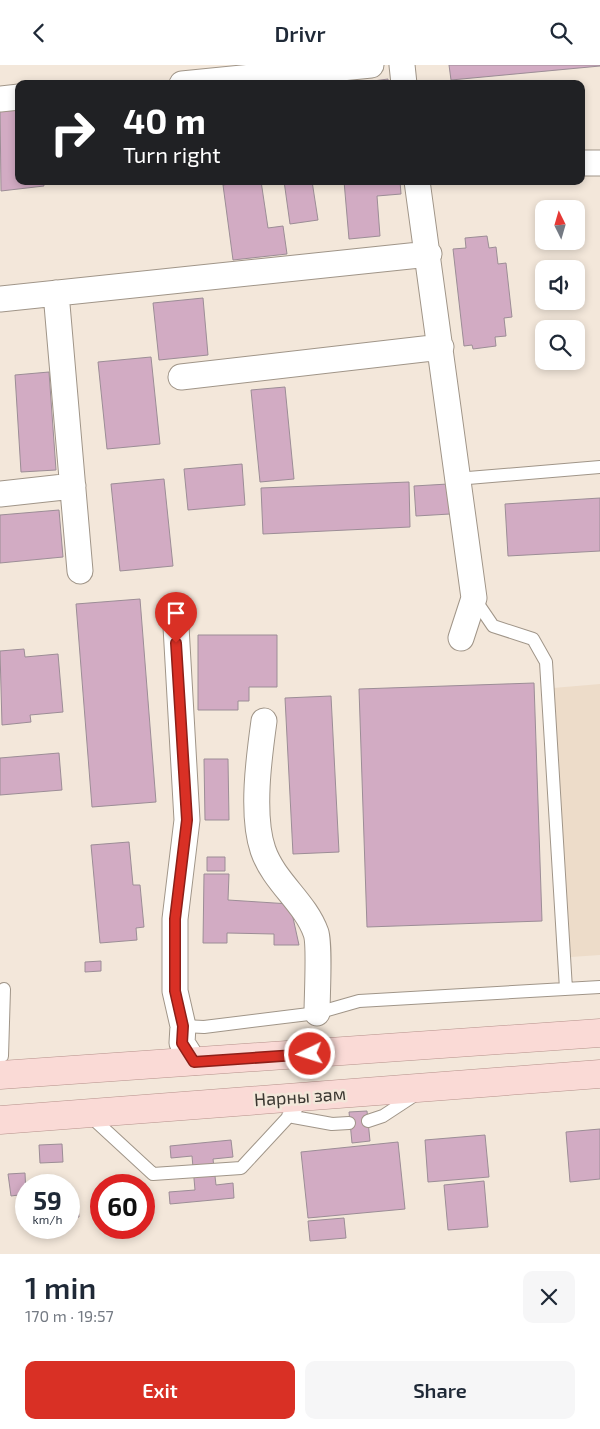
<!DOCTYPE html>
<meta charset="utf-8">
<style>
body{margin:0;font-family:"Exo 2",sans-serif;background:#f6f6f7;color:#1f2937;height:100vh;display:flex;flex-direction:column;font-size:19px;white-space:nowrap}
*{box-sizing:border-box;margin:0}
p{font-size:16px;color:#747a83}
.icon{flex:none;width:28px;height:28px;fill:none;stroke:currentColor;stroke-width:2;stroke-linecap:round;stroke-linejoin:round}
.map{position:relative;height:1189px;overflow:hidden}
.details{display:flex;flex-direction:column;background:#fff;flex:1}
.details>*{flex:none}
.guide{position:absolute;left:15px;top:15px;width:570px;height:105px;border-radius:10px;box-shadow:0 2px 8px #0003;background:#202124;color:#fff;overflow:hidden}
.needle{width:32px;rotate:355deg}
.controls{position:absolute;left:535px;top:135px;display:grid;gap:10px}
.controls a{display:grid;place-items:center;width:50px;height:50px;border-radius:10px;background:#fff;box-shadow:0 2px 8px #0003;font-size:25px}
.speed{position:absolute;left:15px;top:1109px;display:flex;gap:10px;font-size:25px;font-weight:700;text-align:center}
.speed>*{display:grid;place-content:center;width:65px;height:65px;border-radius:50%;background:#fff;box-shadow:0 2px 8px #0003;line-height:1}
.speed small{font-size:12px;font-weight:400}
.speed .limit{border:8px solid #d22;background:#fff;color:#111}
.pin{position:absolute;display:grid;place-items:center;width:42px;height:42px;color:#fff;margin:-51px -21px;border-radius:50% 50% 50% 0;rotate:-45deg;box-shadow:0 0 5px #0007}
.pin .icon{rotate:45deg}
.me{position:absolute;width:55px;margin:-28px;rotate:266deg;stroke-linejoin:round;filter:drop-shadow(0 0 4px #0008)}
.turn{display:flex;align-items:center;gap:18px;height:105px;padding:0 25px;font-size:22px}
.turn .icon{width:65px;height:65px;stroke-width:2.5}
.turn b{display:block;font-size:35px;line-height:42px}
.round{display:grid;place-items:center;flex:none;width:52px;height:52px;border-radius:10px;background:#f6f6f7}
.head{display:flex;align-items:center;justify-content:space-between;height:85px;padding:0 25px}
h1{font-size:30px;font-weight:600;line-height:38px}
.primary-button{display:flex;gap:10px;margin-top:auto;padding:10px 25px}
.primary-button a{flex:1;height:58px;border-radius:10px;background:#d93025;color:#fff;font-size:20px;font-weight:600;line-height:58px;text-align:center}
.primary-button a+a{background:#f6f6f7;color:#1f2937}
header{display:flex;justify-content:space-between;align-items:center;height:65px;padding:0 25px;background:#fff;font-size:22px;font-weight:600}
.map>svg:first-child{display:block}
</style>
<header><svg class="icon" aria-label="back" viewBox="0 0 24 24"><path d="M15 5l-7 7 7 7"/></svg>Drivr<svg class="icon" aria-label="search" viewBox="0 0 24 24"><circle cx="10" cy="10" r="6"/><path d="M15 15l6 6"/></svg></header>
<div class="map">
<svg width="600" height="1189" viewBox="0 0 600 1189">
<rect width="100%" height="100%" fill="#f3e7da"/>
<!-- built -->
<path fill="#eddcc9" d="M 600,619 L 600,890 L 571,892 L 553,623 Z"/>
<!-- building -->
<path fill="#d2abc3" stroke="#9c8d96" d="M 449,0 L 600,0 L 600,1 L 451,15 Z
M 388,14 L 388,19 L 351,19 Z
M 19,39 L 19,116 L 43,116 L 44,121 L 1,126 L 0,41 Z
M 247,116 L 261,116 L 268,163 L 283,161 L 287,189 L 233,195 L 223,120 Z
M 284,116 L 312,116 L 318,155 L 290,159 Z
M 344,116 L 400,116 L 401,129 L 377,131 L 380,171 L 349,174 Z
M 487,171 L 489,183 L 496,182 L 498,199 L 506,198 L 512,252 L 504,253 L 506,271 L 495,272 L 496,281 L 473,284 L 472,280 L 464,281 L 453,184 L 466,183 L 465,173 Z
M 203,233 L 208,290 L 159,295 L 153,238 Z
M 151,292 L 160,379 L 107,384 L 98,297 Z
M 49,307 L 56,405 L 21,407 L 15,310 Z
M 285,322 L 294,414 L 260,417 L 251,325 Z
M 242,399 L 245,440 L 188,445 L 184,404 Z
M 164,414 L 173,501 L 120,506 L 111,419 Z
M 409,417 L 410,462 L 263,469 L 261,423 Z
M 448,419 L 450,449 L 416,451 L 414,421 Z
M 600,433 L 600,486 L 508,491 L 505,439 Z
M 59,445 L 63,492 L 0,498 L 0,450 Z
M 140,534 L 156,737 L 92,742 L 76,539 Z
M 198,570 L 277,570 L 277,622 L 249,622 L 249,636 L 238,636 L 238,645 L 198,645 Z
M 24,584 L 25,592 L 58,589 L 63,647 L 30,650 L 31,657 L 2,660 L 0,586 Z
M 534,618 L 542,856 L 367,862 L 359,624 Z
M 331,631 L 339,787 L 293,789 L 285,633 Z
M 59,688 L 62,725 L 0,730 L 0,693 Z
M 204,694 L 228,694 L 229,755 L 205,755 Z
M 129,777 L 133,820 L 140,820 L 144,862 L 136,863 L 137,875 L 100,878 L 91,780 Z
M 207,792 L 225,792 L 225,806 L 207,806 Z
M 204,809 L 229,809 L 228,835 L 290,839 L 299,880 L 274,880 L 274,869 L 227,868 L 227,878 L 203,878 Z
M 101,896 L 101,906 L 85,907 L 85,897 Z
M 367,1046 L 370,1076 L 352,1078 L 349,1047 Z
M 600,1064 L 600,1114 L 570,1117 L 566,1067 Z
M 485,1070 L 489,1112 L 428,1117 L 425,1075 Z
M 231,1075 L 233,1092 L 213,1094 L 216,1120 L 233,1118 L 234,1133 L 170,1139 L 169,1127 L 195,1125 L 192,1091 L 171,1093 L 170,1081 Z
M 398,1077 L 405,1144 L 308,1153 L 301,1087 Z
M 62,1079 L 63,1097 L 40,1098 L 39,1080 Z
M 25,1108 L 26,1129 L 11,1131 L 8,1109 Z
M 484,1116 L 488,1162 L 448,1165 L 444,1120 Z
M 77,1132 L 79,1152 L 69,1153 L 69,1133 Z
M 344,1153 L 346,1173 L 310,1176 L 308,1156 Z"/>
<g fill="none" stroke-linecap="round" stroke-linejoin="round">
<defs>
<path id="service" d="M 456,414 L 600,402
M 474,533 L 493,561 L 533,574 L 546,597 L 566,924
M 183,961 L 204,962 L 317,948 L 359,936 L 600,922
M 2,991 L 4,924
M 89,1050 L 153,1109 L 241,1103 L 304,1035
M 288,1051 L 332,1059 L 349,1058
M 368,1056 L 383,1051 L 418,1028"/>
<path id="minor" d="M 402,0 L 404,19
M 182,19 L 371,0
M 0,34 L 19,32
M 581,98 L 600,98
M 417,116 L 474,533 L 461,573
M 56,228 L 80,506
M 0,234 L 429,189
M 181,312 L 441,282
M 0,429 L 73,421
M 175,544 L 187,755 L 175,854 L 175,926 L 183,961 L 182,978 L 194,997
M 264,656 C 259,692 251,750 263,785 C 274,817 305,837 316,868 C 320,880 317,932 317,948"/>
<path id="primary" d="M 0,1010 L 600,968
M 0,1055 L 600,1009"/>
</defs>
<!-- service casing -->
<use href="#service" stroke="#a09588" stroke-width="14"/>
<!-- minor casing -->
<use href="#minor" stroke="#a09588" stroke-width="27"/>
<!-- primary casing -->
<use href="#primary" stroke="#b5918b" stroke-width="29"/>
<!-- service -->
<use href="#service" stroke="#fff" stroke-width="12"/>
<!-- minor -->
<use href="#minor" stroke="#fff" stroke-width="25"/>
<!-- primary -->
<use href="#primary" stroke="#fadad6" stroke-width="28"/>
</g>
<g fill="none" stroke-linecap="round" stroke-linejoin="round">
<defs>
<path id="route" d="M 176,578 L 187,755 L 175,854 L 175,926 L 183,961 L 182,978 L 194,997 L 310,989"/>
</defs>
<!-- route casing -->
<use href="#route" stroke="#8d1f18" stroke-width="12"/>
<!-- route -->
<use href="#route" stroke="#d93025" stroke-width="9"/>
</g>
<g text-anchor="middle" stroke-width="5" stroke-linejoin="round" paint-order="stroke">
<!-- street labels -->
<g font-size="18" fill="#3b3731" stroke="#f3e7da">
<text transform="translate(300 1032) rotate(-4)" y="6">Нарны зам</text>
</g>
</g>
</svg>
<div class="controls">
<a><svg class="needle" viewBox="-14 -14 28 28"><path d="M0-13l5 13h-10z" fill="#e53935"/><path d="M0 13l5-13h-10z" fill="#747a83"/></svg></a>
<a><svg class="icon" aria-label="sound" viewBox="0 0 24 24"><path d="M4 9h4l5-4v14l-5-4H4zM17 9q2 3 0 6"/></svg></a>
<a><svg class="icon" aria-label="search" viewBox="0 0 24 24"><circle cx="10" cy="10" r="6"/><path d="M15 15l6 6"/></svg></a>
</div>
<div class="speed"><div>59<small>km/h</small></div><div class="limit">60</div></div>
<div class="pin" style="left:176px;top:578px;background:#d93025"><svg class="icon" aria-label="arrive" viewBox="0 0 24 24"><path d="M6 21V4h12l-3 4 3 4H6"/></svg></div>
<svg class="me" style="left:310px;top:989px" viewBox="-20 -20 40 40"><circle r="17" fill="#d93025" stroke="#fff" stroke-width="3"/><path d="M0-11L8 9 0 5-8 9z" fill="#fff"/></svg>
<div class="guide">
<div class="turn"><svg class="icon" aria-label="right" viewBox="0 0 24 24"><path d="M7 20v-9h11M14 6l5 5-5 5"/></svg><div><b>40 m</b>Turn right</div></div>
</div>
</div>
<section class="details">
<div class="head"><div><h1>1 min</h1><p>170 m · 19:57</p></div><a class="round"><svg class="icon" aria-label="close" viewBox="0 0 24 24"><path d="M6 6l12 12M18 6L6 18"/></svg></a></div>
<div class="primary-button"><a>Exit</a><a>Share</a></div>
</section>
